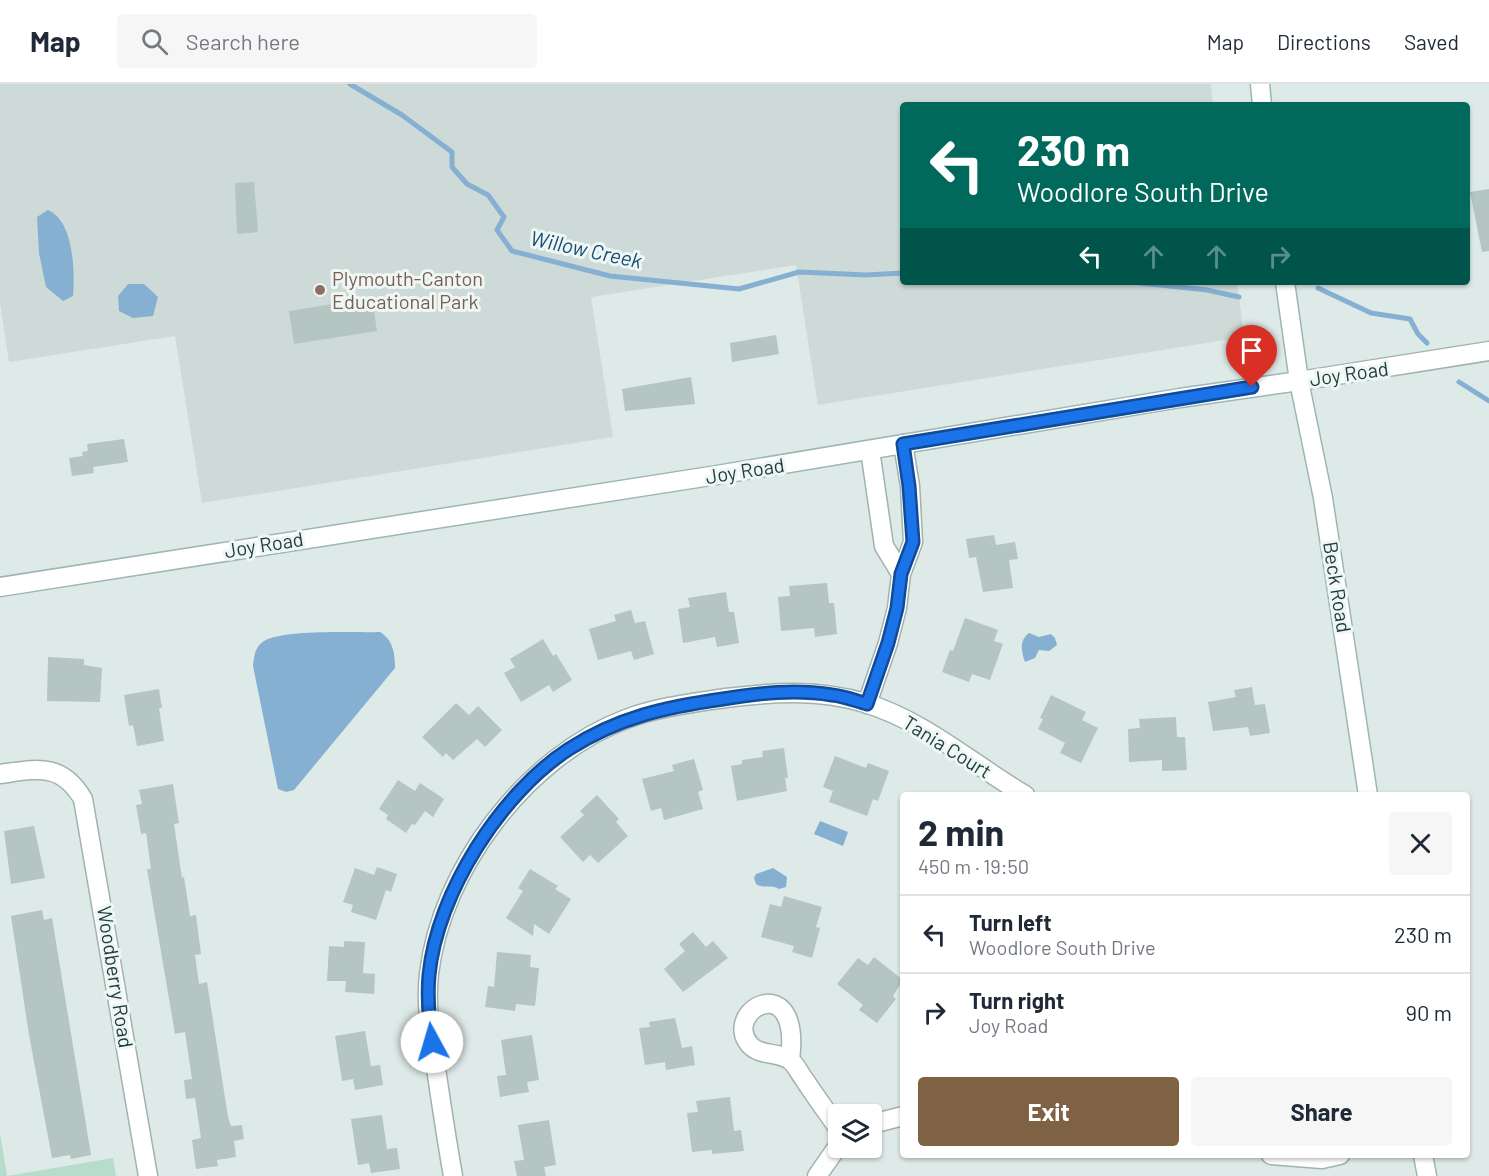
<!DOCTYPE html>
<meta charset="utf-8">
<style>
body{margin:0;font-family:Barlow,sans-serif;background:#f6f6f7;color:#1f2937;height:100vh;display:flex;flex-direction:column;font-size:22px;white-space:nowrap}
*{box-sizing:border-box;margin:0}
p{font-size:20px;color:#747a83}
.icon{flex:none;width:33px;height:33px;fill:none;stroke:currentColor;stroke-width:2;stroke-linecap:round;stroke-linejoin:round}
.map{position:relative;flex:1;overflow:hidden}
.side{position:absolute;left:900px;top:708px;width:570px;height:366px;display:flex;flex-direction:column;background:#fff;border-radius:6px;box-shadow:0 2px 4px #0004}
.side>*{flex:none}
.top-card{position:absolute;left:900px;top:18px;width:570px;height:183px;border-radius:6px;box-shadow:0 2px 4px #0004;background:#00695c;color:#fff;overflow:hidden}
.controls{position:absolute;left:828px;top:1020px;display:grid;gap:12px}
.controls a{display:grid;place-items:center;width:54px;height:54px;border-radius:6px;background:#fff;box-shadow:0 2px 4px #0004;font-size:30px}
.pin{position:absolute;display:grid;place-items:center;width:51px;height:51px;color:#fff;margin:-62px -26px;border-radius:50% 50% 50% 0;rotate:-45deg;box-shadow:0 0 6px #0007}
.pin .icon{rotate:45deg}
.me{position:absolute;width:66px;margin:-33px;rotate:354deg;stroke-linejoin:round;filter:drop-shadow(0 0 4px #0008)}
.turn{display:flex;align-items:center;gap:21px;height:126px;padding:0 18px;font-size:27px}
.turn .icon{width:78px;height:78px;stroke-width:2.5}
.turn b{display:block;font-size:42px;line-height:51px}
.lanes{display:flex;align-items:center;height:57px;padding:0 18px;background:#0003;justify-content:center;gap:30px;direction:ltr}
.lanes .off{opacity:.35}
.round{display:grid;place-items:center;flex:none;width:63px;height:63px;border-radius:6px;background:#f6f6f7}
.summary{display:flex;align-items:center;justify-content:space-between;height:102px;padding:0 18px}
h1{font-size:36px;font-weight:700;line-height:45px}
.primary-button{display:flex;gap:12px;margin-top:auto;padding:12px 18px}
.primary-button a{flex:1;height:69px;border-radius:6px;background:#7f6144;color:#fff;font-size:24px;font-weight:700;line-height:69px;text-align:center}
.primary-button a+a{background:#f6f6f7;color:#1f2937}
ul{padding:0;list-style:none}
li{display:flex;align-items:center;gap:18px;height:78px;padding:0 18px;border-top:2px solid #e0e1e3}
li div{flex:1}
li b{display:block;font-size:22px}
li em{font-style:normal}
header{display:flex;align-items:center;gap:36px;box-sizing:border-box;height:84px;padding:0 30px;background:#fff;border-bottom:2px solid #e0e1e3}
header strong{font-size:28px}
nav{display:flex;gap:33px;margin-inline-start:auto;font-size:21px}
.search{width:420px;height:54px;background:#f6f6f7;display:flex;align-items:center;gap:15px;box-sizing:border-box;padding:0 21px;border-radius:6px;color:#747a83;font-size:22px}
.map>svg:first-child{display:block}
</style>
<header>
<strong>Map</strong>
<div class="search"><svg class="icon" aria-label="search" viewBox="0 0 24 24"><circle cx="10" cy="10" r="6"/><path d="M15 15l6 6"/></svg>Search here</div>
<nav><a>Map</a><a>Directions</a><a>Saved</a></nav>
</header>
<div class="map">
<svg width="1489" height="1092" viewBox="0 0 1489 1092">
<rect width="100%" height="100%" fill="#deeae8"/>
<!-- built -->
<path fill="#cddad7" d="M 0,0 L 1211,0 L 1213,21 L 903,21 L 903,198 L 1237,198 L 1244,252 L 1275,248 L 818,321 L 796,181 L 591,213 L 613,353 L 202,419 L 175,252 L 9,278 L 0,219 Z"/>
<!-- green -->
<path fill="#b6dccb" d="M 0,1049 L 7,1092 L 113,1074 L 116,1092 L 0,1092 Z"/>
<!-- water -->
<path fill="#85b0d1" d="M 48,126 C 74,137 75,188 73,212 L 63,217 L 46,203 L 39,169 L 37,133 Z
M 128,200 L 144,200 L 158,213 L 153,232 L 133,234 L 119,227 L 118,212 Z
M 380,548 C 393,556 395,569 395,584 L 294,706 L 286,708 L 278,705 L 253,582 C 254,572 255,563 264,557 C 286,545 352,549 380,548 Z
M 1029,549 L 1039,553 L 1051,550 L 1055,554 L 1057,561 L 1049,567 L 1039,566 L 1035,574 L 1025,578 C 1022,569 1018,557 1029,549 Z
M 820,737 L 848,748 L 843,762 L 814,750 Z
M 773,784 L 787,793 L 786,803 L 779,805 C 771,800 763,805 756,800 L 754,794 L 756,790 Z"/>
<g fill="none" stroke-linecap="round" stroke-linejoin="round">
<!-- stream -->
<path stroke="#85b0d1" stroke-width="5" d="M 350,0 L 402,31 L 452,68 L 452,83 L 467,100 L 488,111 L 504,133 L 497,146 L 512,167 L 610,192 L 739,205 L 799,188 L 866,191 L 903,189
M 1132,198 L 1207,206 L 1239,213
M 1318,204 L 1371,229 L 1410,235 L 1418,250 L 1427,259
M 1459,298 L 1489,317"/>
</g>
<!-- building -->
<path fill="#b4c5c2" d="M 254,98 L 258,148 L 237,150 L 235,99 Z
M 1489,105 L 1489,167 L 1482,168 L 1470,108 Z
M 372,214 L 377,247 L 294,260 L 289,227 Z
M 776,251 L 779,270 L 732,278 L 730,259 Z
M 691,293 L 695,320 L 625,327 L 622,305 Z
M 124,355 L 128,378 L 93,383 L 94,389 L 72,392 L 69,374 L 83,372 L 82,368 L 88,367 L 87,360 Z
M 994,451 L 996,461 L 1015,458 L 1018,475 L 1009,476 L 1013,504 L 983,508 L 976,473 L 969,474 L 966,455 Z
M 827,499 L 829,519 L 834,519 L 837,550 L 815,553 L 814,544 L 781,547 L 778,513 L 790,512 L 789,502 Z
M 726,508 L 729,528 L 734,528 L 739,559 L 717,563 L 715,553 L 683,559 L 678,525 L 690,523 L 688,514 Z
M 631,526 L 635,539 L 645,537 L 654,570 L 634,576 L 631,567 L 598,576 L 589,545 L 616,537 L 614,531 Z
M 965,534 L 998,546 L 994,557 L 1003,560 L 990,596 L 972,590 L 969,598 L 942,588 L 950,566 L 953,567 Z
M 543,555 L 553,572 L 556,570 L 572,596 L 553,608 L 549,601 L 521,618 L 504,589 L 515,583 L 510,575 Z
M 48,573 L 84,575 L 84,581 L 102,584 L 100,618 L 47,617 Z
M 1252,603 L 1255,621 L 1265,620 L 1270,649 L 1250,652 L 1248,643 L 1213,647 L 1208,618 L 1236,613 L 1234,606 Z
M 159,605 L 162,624 L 159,624 L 164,657 L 137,662 L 133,641 L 129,642 L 124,611 Z
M 1051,611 L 1086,628 L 1082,636 L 1098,644 L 1081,679 L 1060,669 L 1065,659 L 1038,645 L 1043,635 L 1040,634 Z
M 456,619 L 469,631 L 478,622 L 502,646 L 485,663 L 477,655 L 453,676 L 446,669 L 443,673 L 422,653 Z
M 1176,633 L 1177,653 L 1185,653 L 1187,686 L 1162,687 L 1162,676 L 1129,678 L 1128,645 L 1140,644 L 1139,635 Z
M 784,664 L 788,694 L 785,694 L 787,707 L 737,717 L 731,682 L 742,680 L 742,676 L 763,673 L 762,667 Z
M 835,672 L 866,684 L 868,679 L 889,687 L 878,717 L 873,715 L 867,732 L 829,718 L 833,707 L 823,703 Z
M 694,675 L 703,706 L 698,708 L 703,725 L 664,736 L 661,724 L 651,727 L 642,695 L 674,687 L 672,681 Z
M 398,696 L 415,707 L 420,699 L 444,715 L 433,733 L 425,727 L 415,741 L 412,740 L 406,749 L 386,735 L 388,731 L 379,725 Z
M 173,700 L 179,739 L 174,740 L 182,794 L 184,793 L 190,832 L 196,831 L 201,870 L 195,871 L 199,900 L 207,898 L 228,1033 L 231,1042 L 242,1041 L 244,1055 L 234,1057 L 236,1073 L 217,1076 L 218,1082 L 196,1085 L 192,1056 L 201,1054 L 195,1014 L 186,1015 L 184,996 L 192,995 L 185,948 L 175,950 L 147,785 L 151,785 L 146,749 L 141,750 L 136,721 L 142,720 L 139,706 Z
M 597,711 L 619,735 L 616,738 L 628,752 L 598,779 L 590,771 L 583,778 L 560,753 L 584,731 L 580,727 Z
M 34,742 L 45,794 L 11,800 L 4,747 Z
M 377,783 L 397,790 L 391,808 L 386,806 L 376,836 L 351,828 L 353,821 L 343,818 L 355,784 L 374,791 Z
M 530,785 L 558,802 L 555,805 L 571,815 L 549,850 L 534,840 L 533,852 L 506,834 L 523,807 L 518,804 Z
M 784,812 L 822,823 L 816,843 L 820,844 L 812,874 L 792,868 L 794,862 L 761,853 L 770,820 L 781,823 Z
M 42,826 L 44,836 L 52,834 L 91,1071 L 71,1075 L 70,1071 L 52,1074 L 29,951 L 11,832 Z
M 693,848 L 706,863 L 713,857 L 728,874 L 683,908 L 664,885 L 685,867 L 679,860 Z
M 344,857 L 365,858 L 363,889 L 375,890 L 374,910 L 345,908 L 346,897 L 327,897 L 329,862 L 344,863 Z
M 497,868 L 531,871 L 530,883 L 539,884 L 535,922 L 516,920 L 515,927 L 485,923 L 488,902 L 494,903 Z
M 874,873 L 903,896 L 893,912 L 896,915 L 877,939 L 859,926 L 863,921 L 837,900 L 858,874 L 868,881 Z
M 675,934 L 682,964 L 692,962 L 695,981 L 666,986 L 665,978 L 645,981 L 639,944 L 650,943 L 649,938 Z
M 365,947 L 371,982 L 380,981 L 383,1001 L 355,1006 L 353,995 L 342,997 L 335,952 Z
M 532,951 L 539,996 L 527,998 L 529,1008 L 500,1013 L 497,992 L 506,991 L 501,956 Z
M 730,1013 L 734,1047 L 741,1046 L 744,1067 L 712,1070 L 712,1066 L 692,1068 L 687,1029 L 698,1028 L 696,1017 Z
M 382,1031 L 387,1065 L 397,1064 L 400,1085 L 371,1089 L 369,1079 L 358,1081 L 351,1035 Z
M 549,1036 L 556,1081 L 544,1083 L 546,1092 L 517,1092 L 514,1077 L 524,1076 L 518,1041 Z"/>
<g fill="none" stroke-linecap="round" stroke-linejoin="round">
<defs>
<path id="street" d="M 1299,297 L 1489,267
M 870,366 L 884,462 L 901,490
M 867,620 L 888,559 L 897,524 L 901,490 L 913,458 L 910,402 L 903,360
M 0,690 C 37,685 61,678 83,715 L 148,1092
M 790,976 C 802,883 722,926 749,960 C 760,973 779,967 791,977 C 796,981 800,990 804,995 C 815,1012 827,1028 838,1044
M 872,1040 L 903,1032
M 1271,1071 L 1322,1075 L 1340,1071
M 453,1092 C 447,1058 442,1025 437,991 C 432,958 425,924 429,890 C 441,785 527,672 626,635 C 658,623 692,619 726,614 C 774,608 818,605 865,619 C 925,637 972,680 1025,711
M 817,1092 L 838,1062"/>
<path id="secondary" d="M 1260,0 L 1262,21
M 1285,198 L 1299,297 L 1323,414 L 1368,711
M 0,503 L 717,391 L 1180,314 L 1299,297
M 1423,1071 L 1427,1092"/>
</defs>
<!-- street casing -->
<use href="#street" stroke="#a1b2b0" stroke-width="21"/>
<!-- secondary casing -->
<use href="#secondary" stroke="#9db6b4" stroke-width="21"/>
<!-- street -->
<use href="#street" stroke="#fff" stroke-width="18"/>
<!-- secondary -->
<use href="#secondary" stroke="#fff" stroke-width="18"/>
</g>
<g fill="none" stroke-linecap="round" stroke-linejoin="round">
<defs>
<path id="route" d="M 432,958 C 429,936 427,913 429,891 C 437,809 501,709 569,665 C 619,633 666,623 723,615 C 760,609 795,605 832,611 C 844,612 856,617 867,620 L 888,559 L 897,524 L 901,490 L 913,458 L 909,402 L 903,360 L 1252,303"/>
</defs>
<!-- route casing -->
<use href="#route" stroke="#114b97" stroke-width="15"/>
<!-- route -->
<use href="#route" stroke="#1a73e8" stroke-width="10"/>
</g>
<!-- markers -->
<circle fill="#8d6e63" stroke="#eff7f5" stroke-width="2" cx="320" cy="206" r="6"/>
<g text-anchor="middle" stroke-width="6" stroke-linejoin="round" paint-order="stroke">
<!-- education labels -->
<g font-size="20" fill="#785e54" stroke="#eff7f5" text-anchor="start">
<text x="332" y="202">Plymouth-Canton<tspan x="332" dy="23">Educational Park</tspan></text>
</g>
<!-- street labels -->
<g font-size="20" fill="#1f3a3a" stroke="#eff7f5">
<text transform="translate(1349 290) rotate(-8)" y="7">Joy Road</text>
<text transform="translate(745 387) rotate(-9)" y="7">Joy Road</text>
<text transform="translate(264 461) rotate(-9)" y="7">Joy Road</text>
<text transform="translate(1337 503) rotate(81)" y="7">Beck Road</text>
<text transform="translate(947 663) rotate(32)" y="7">Tania Court</text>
<text transform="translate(115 893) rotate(81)" y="7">Woodberry Road</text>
</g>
<!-- water labels -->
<g font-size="21" font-style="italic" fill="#194d76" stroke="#eff7f5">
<text transform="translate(586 166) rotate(12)" y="7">Willow Creek</text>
</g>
</g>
</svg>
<div class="controls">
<a><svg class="icon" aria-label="layers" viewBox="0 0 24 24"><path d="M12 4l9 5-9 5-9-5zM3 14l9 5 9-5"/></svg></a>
</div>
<div class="pin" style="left:1252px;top:303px;background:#d93025"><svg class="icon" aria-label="arrive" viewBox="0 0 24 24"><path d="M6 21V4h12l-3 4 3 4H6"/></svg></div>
<svg class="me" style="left:432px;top:958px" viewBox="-20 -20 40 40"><circle r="19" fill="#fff"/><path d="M0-13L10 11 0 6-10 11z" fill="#1a73e8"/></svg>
<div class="top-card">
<div class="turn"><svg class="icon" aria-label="left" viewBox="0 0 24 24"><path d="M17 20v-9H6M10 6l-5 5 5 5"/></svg><div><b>230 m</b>Woodlore South Drive</div></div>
<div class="lanes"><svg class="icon" aria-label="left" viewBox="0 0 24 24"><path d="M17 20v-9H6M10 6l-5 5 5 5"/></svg><svg class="icon off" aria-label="ahead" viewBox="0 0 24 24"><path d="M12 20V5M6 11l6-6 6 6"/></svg><svg class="icon off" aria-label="ahead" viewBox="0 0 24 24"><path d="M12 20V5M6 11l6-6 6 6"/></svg><svg class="icon off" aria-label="right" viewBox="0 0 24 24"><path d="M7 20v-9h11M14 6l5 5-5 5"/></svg></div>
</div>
<section class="side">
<div class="summary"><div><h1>2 min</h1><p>450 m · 19:50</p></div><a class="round"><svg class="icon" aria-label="close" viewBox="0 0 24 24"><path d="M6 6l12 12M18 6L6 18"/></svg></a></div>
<ul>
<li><svg class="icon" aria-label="left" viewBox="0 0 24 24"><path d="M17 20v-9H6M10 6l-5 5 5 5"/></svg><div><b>Turn left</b><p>Woodlore South Drive</p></div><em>230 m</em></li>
<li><svg class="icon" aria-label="right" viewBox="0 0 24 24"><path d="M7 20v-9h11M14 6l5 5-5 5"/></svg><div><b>Turn right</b><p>Joy Road</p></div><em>90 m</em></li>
</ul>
<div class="primary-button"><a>Exit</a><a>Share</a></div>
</section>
</div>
